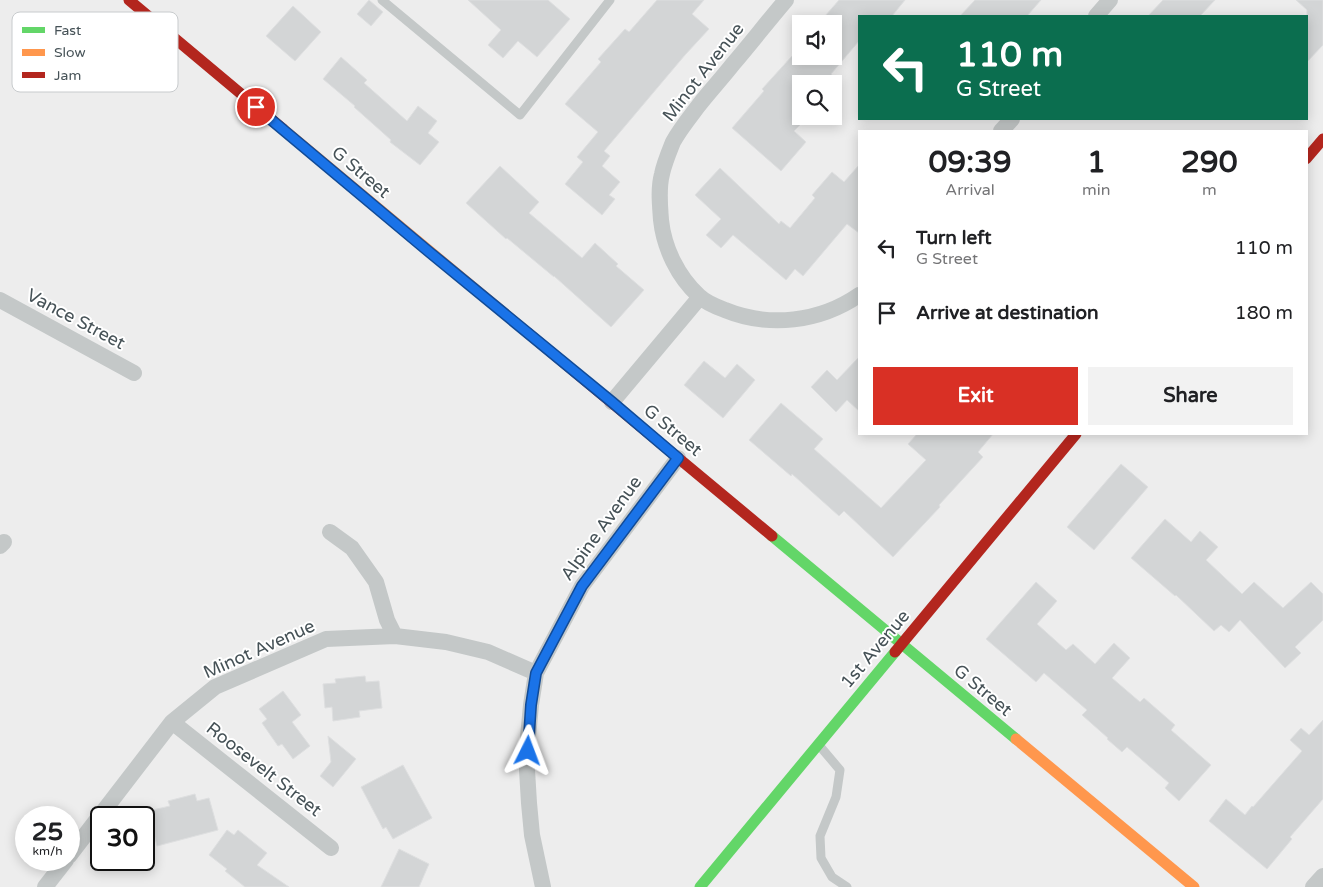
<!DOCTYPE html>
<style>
body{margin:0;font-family:"Varela Round",sans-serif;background:#f2f2f2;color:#202124;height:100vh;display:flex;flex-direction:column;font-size:19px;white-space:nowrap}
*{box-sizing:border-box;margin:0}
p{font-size:16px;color:#757577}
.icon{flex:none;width:28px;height:28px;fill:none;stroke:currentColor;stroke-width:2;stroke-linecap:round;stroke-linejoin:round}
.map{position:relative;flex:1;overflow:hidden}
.panel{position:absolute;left:858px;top:130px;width:450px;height:305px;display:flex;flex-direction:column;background:#fff;border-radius:0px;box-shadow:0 2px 12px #0003}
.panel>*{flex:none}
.top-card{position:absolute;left:858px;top:15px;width:450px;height:105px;border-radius:0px;box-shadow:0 2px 12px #0003;background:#0b6e4f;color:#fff;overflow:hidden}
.fabs{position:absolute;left:792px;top:15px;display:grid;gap:10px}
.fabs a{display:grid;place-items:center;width:50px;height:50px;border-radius:0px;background:#fff;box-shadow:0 2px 12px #0003;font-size:25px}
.speed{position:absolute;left:15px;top:806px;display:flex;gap:10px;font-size:25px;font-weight:700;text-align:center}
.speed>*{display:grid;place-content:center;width:65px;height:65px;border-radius:50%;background:#fff;box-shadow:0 2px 12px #0003;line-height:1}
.speed small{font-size:12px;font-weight:400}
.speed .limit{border:2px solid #111;border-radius:8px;background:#fff;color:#111}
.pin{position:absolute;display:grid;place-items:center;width:42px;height:42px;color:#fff;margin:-21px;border:2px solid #fff;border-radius:50%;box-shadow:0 1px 5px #0007}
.me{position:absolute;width:55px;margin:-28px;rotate:3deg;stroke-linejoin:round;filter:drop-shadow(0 0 4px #0008)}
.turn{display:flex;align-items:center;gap:18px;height:105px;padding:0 15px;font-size:22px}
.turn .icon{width:65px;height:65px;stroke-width:2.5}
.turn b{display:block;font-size:35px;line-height:42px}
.eta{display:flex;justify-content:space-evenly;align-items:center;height:85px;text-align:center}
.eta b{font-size:30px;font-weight:700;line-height:35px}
.primary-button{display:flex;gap:10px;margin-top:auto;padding:10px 15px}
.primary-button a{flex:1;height:58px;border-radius:0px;background:#d93025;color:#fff;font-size:20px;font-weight:700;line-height:58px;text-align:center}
.primary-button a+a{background:#f2f2f2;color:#202124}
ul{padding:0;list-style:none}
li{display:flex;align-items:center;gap:15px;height:65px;padding:0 15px}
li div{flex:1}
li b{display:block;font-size:19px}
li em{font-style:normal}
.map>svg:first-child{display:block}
</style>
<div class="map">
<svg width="1323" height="887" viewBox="0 0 1323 887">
<rect width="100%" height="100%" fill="#ededed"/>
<!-- building -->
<path fill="#d3d5d6" stroke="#dedfe0" d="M 369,0 L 383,12 L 371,26 L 357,14 Z
M 468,0 L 548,0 L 570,19 L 537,57 L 518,41 L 503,58 L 488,45 L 501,30 Z
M 657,0 L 704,0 L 692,14 L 709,29 L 685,55 L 604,151 L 610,156 L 602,166 L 620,182 L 609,195 L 615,199 L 602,215 L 565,184 L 583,162 L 577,157 L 598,132 L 565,104 L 601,62 L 598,59 L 625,29 L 629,32 Z
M 839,0 L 905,0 L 892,16 L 859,16 L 859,41 L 831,74 L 842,84 L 801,84 L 801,124 L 794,131 L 806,142 L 781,171 L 732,128 L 764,91 L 762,89 L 792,56 L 834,56 L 834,24 L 818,24 Z
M 975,0 L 1041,0 L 1027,16 L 960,16 Z
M 1163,0 L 1215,0 L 1200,16 L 1148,16 Z
M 1296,0 L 1323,0 L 1323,45 L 1306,63 L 1307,10 Z
M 293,6 L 321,32 L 295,61 L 266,36 Z
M 341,57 L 367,80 L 364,83 L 407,121 L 418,106 L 437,121 L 428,133 L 439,142 L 420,165 L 390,142 L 391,140 L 354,107 L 355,106 L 323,79 Z
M 859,165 L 859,233 L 847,224 L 803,276 L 795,269 L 786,280 L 733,235 L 721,248 L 706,235 L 721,219 L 695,195 L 720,168 L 779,224 L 781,221 L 790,228 L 815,198 L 812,195 L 832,172 L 844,182 Z
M 500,166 L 539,202 L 529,213 L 582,258 L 595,243 L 618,264 L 616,266 L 644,290 L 611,327 L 554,276 L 554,277 L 507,238 L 506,239 L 466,203 Z
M 859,357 L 859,411 L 847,400 L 836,412 L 811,387 L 827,370 L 837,380 Z
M 704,361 L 725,378 L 737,364 L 755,380 L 723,418 L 684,385 Z
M 781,403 L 823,439 L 814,449 L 881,508 L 926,460 L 908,444 L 917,434 L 993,434 L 978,452 L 983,457 L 939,505 L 940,507 L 893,557 L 844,511 L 839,516 L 792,474 L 791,476 L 749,440 Z
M 1121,464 L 1148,487 L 1094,550 L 1067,527 Z
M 1165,519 L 1191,542 L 1200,531 L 1218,547 L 1206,560 L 1242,594 L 1254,582 L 1283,608 L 1311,582 L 1323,594 L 1323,620 L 1295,647 L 1301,653 L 1285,668 L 1240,620 L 1229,632 L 1221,625 L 1214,631 L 1176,595 L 1175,596 L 1131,558 Z
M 1036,582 L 1057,601 L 1037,624 L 1066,650 L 1073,644 L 1095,664 L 1114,643 L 1130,658 L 1112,678 L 1140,702 L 1144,698 L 1175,725 L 1171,730 L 1211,765 L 1179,801 L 1165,788 L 1169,783 L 1127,747 L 1122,752 L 1107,739 L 1108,738 L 1082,715 L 1087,710 L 1044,673 L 1036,682 L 986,639 Z
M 365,676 L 366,682 L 379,681 L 382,708 L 359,711 L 360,717 L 333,721 L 332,707 L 325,708 L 323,684 L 336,683 L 335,679 Z
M 283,691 L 301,715 L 292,722 L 310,746 L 293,759 L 282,744 L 278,746 L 262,723 L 267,719 L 259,709 Z
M 1323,720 L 1323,799 L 1290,837 L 1292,839 L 1267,869 L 1209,821 L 1226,799 L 1245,815 L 1252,806 L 1253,807 L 1302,751 L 1290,740 L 1301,728 L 1309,735 Z
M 328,736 L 356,759 L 333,787 L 320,776 L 331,762 Z
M 403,765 L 432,818 L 393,839 L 386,827 L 383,829 L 361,787 Z
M 195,794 L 197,801 L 209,798 L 218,830 L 157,846 L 148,811 L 170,806 L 168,801 Z
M 227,830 L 234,835 L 238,830 L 267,853 L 257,865 L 289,887 L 245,887 L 225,871 L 227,869 L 209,855 Z
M 399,849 L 429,864 L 419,887 L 381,887 Z"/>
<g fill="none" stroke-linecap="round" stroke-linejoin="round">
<!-- lane -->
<path stroke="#c4c8c8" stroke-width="9" d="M 382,0 L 520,115 L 610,0
M 818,744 L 840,770 L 836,797 L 820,836 L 821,858 L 832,877 L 847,887"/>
<!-- street -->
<path stroke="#c4c8c8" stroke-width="16" d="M 786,0 C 768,21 751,43 733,64 C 722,78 710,91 699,105 C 690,117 680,129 673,142 C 669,152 664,164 662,174 C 658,189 660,205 661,220 C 664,248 678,277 699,296 C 706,303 717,307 725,310 C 769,328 820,322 859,295
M 1096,16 L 1110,0
M 1001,131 L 1012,119
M 0,300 L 134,373
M 612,402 L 700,297
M 330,532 L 352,548 L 376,582 L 387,620 L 395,636
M 0,546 L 4,542
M 172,722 L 331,848
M 69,856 L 172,722 L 215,687 L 326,639 L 395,636 L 446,642 L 488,652 L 536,673
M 45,887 L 66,860
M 543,887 L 532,835 L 529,803 L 527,770 L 528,737 L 531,705 L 536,673 L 582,586 L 678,458
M 1313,887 L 1323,876"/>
<!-- fast -->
<path stroke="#63d668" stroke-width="11" d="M 772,536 L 1016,739
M 700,887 L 895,652"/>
<!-- slow -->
<path stroke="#ff974d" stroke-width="11" d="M 283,129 L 528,333
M 1016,739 L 1194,887"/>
<!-- jam -->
<path stroke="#b3261e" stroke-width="11" d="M 129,0 L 283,129
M 1306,159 L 1323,139
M 528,333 L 772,536
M 895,652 L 1076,434"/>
</g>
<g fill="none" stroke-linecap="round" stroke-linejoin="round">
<defs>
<path id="route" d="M 256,107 L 428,251 L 612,402 L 678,458 L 582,586 L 536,673 L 531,705 L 528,751"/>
</defs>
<!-- route casing -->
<use href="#route" stroke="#114b97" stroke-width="12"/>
<!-- route -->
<use href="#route" stroke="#1a73e8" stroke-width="9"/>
</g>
<g text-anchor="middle" stroke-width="4" stroke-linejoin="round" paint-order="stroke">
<!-- street labels -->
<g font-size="18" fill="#465257" stroke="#fff">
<text transform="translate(703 72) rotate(-52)" y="6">Minot Avenue</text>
<text transform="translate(361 172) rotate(40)" y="6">G Street</text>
<text transform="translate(76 319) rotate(28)" y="6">Vance Street</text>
<text transform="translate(673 430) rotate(40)" y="6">G Street</text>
<text transform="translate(601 528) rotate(-54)" y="6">Alpine Avenue</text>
<text transform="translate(259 649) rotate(-24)" y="6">Minot Avenue</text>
<text transform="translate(875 649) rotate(-50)" y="6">1st Avenue</text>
<text transform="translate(983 690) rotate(40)" y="6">G Street</text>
<text transform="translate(264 769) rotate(38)" y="6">Roosevelt Street</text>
</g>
</g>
<!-- legend -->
<rect x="12" y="12" width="166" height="80" rx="8" fill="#fff" stroke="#c8cbcd" stroke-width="1"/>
<rect x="22" y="27" width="23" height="6" fill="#63d668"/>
<rect x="22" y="49" width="23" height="7" fill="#ff974d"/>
<rect x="22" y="72" width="23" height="6" fill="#b3261e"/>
<g font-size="14" fill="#465257">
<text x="54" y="35">Fast</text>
<text x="54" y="57">Slow</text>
<text x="54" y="80">Jam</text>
</g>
</svg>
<div class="fabs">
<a><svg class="icon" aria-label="sound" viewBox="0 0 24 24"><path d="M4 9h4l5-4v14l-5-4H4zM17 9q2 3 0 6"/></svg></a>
<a><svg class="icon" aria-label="search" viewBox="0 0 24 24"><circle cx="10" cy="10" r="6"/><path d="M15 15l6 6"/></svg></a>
</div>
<div class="speed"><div>25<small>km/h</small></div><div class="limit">30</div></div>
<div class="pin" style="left:256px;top:107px;background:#d93025"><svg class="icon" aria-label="arrive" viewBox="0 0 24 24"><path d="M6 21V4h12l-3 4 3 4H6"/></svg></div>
<svg class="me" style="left:528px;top:751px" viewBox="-20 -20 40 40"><path d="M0-17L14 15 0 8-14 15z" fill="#1a73e8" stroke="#fff" stroke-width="4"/></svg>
<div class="top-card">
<div class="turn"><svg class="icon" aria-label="left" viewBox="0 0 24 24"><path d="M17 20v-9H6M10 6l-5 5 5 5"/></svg><div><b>110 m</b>G Street</div></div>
</div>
<section class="panel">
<div class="eta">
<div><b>09:39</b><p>Arrival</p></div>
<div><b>1</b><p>min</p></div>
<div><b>290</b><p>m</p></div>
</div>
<ul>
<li><svg class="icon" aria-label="left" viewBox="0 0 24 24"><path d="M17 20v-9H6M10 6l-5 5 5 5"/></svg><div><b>Turn left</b><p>G Street</p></div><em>110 m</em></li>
<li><svg class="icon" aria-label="arrive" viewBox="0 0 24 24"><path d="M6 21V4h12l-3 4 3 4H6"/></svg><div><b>Arrive at destination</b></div><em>180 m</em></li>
</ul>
<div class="primary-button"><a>Exit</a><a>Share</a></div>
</section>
</div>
